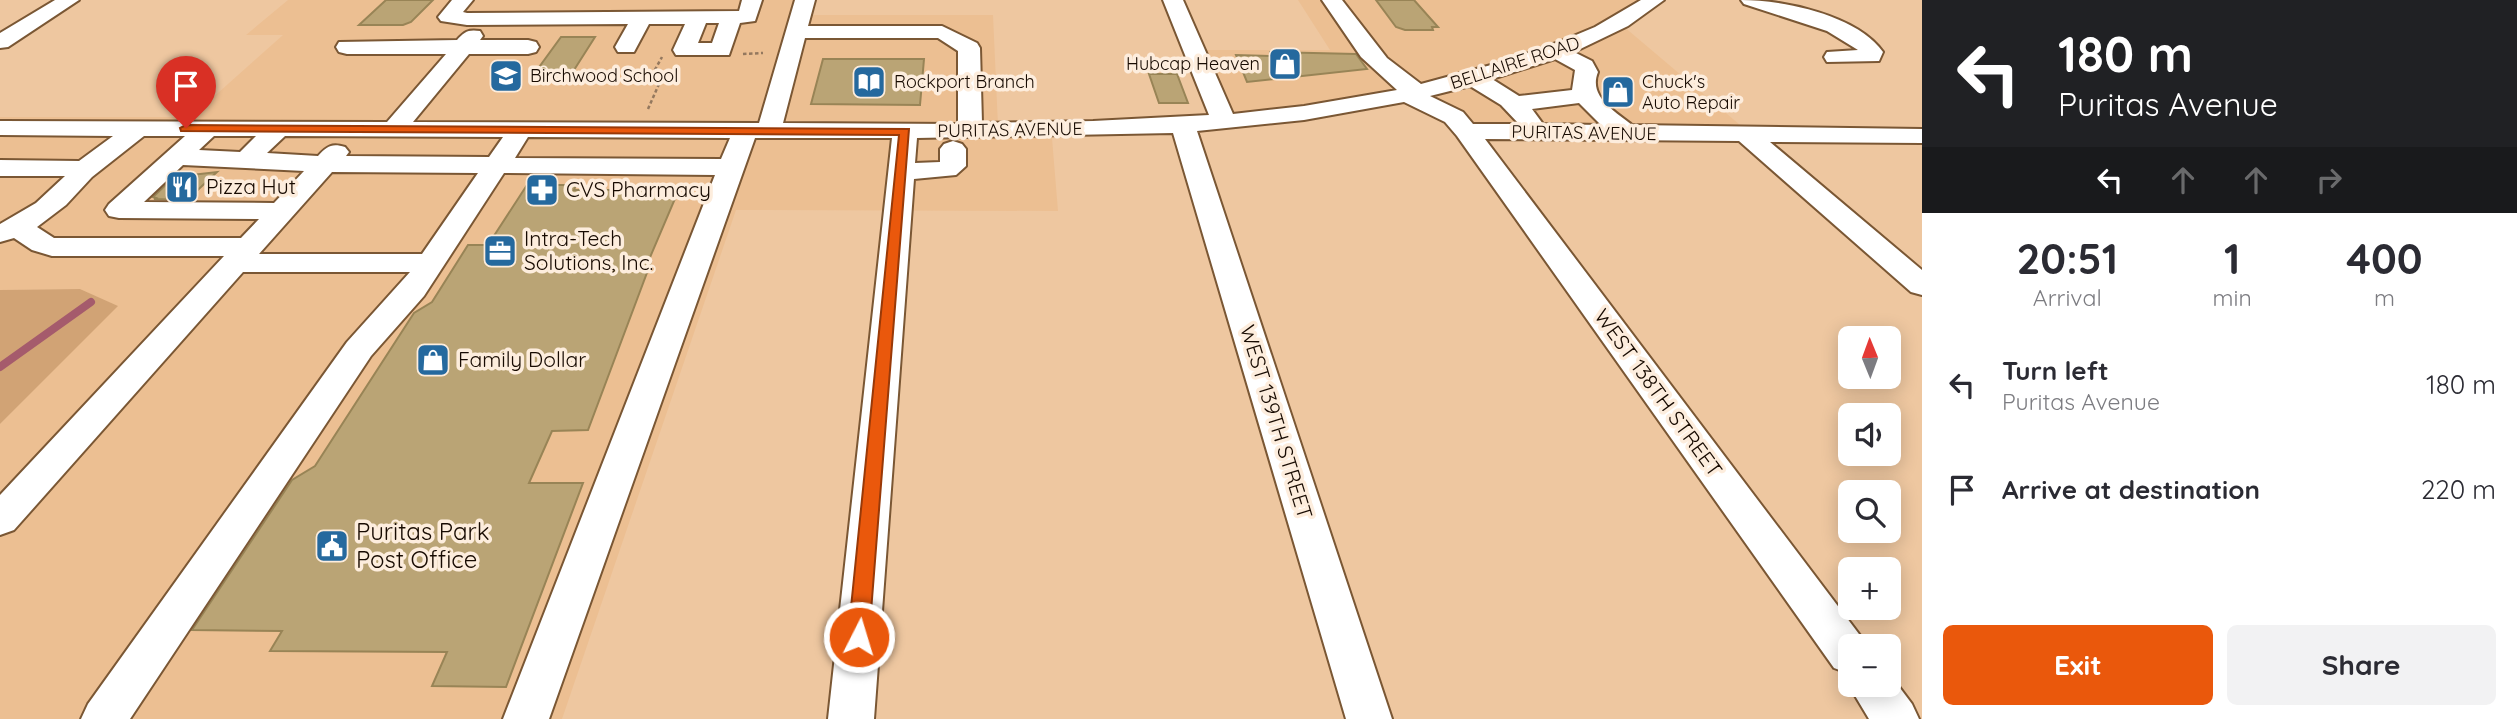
<!DOCTYPE html>
<meta charset="utf-8">
<style>
body{margin:0;font-family:Quicksand,sans-serif;background:#f2f2f3;color:#2b2b33;height:100vh;display:flex;flex-direction:column;font-size:26px;white-space:nowrap}
*{box-sizing:border-box;margin:0}
p{font-size:23px;color:#7c7c81}
.icon{flex:none;width:38px;height:38px;fill:none;stroke:currentColor;stroke-width:2;stroke-linecap:round;stroke-linejoin:round}
.map{position:relative;flex:1;overflow:hidden}
.drawer{display:flex;flex-direction:column;background:#fff;width:595px}
.drawer>*{flex:none}
.hud{background:#202124;color:#fff;overflow:hidden}
.needle{width:46px;rotate:359deg}
.controls{position:absolute;left:1838px;top:326px;display:grid;gap:14px}
.controls a{display:grid;place-items:center;width:63px;height:63px;border-radius:10px;background:#fff;box-shadow:0 4px 18px #0003;font-size:35px}
.pin{position:absolute;display:grid;place-items:center;width:60px;height:60px;color:#fff;margin:-72px -30px;border-radius:50% 50% 50% 0;rotate:-45deg;box-shadow:0 0 7px #0007}
.pin .icon{rotate:45deg}
.me{position:absolute;width:77px;margin:-38px;rotate:5deg;stroke-linejoin:round;filter:drop-shadow(0 0 5px #0008)}
.turn{display:flex;align-items:center;gap:24px;height:147px;padding:0 21px;font-size:32px}
.turn .icon{width:91px;height:91px;stroke-width:2.5}
.turn b{display:block;font-size:49px;line-height:60px}
.lanes{display:flex;align-items:center;height:66px;padding:0 21px;background:#0003;justify-content:center;gap:35px;direction:ltr}
.lanes .off{opacity:.35}
.eta{display:flex;justify-content:space-evenly;align-items:center;height:119px;text-align:center}
.eta b{font-size:42px;font-weight:800;line-height:49px}
.primary-button{display:flex;gap:14px;margin-top:auto;padding:14px 21px}
.primary-button a{flex:1;height:80px;border-radius:10px;background:#ea580c;color:#fff;font-size:28px;font-weight:800;line-height:80px;text-align:center}
.primary-button a+a{background:#f2f2f3;color:#2b2b33}
ul{padding:0;list-style:none}
li{display:flex;align-items:center;gap:21px;height:105px;padding:0 21px}
li div{flex:1}
li b{display:block;font-size:26px}
li em{font-style:normal}
main{display:flex;flex:1;min-height:0}
.map>svg:first-child{display:block}
</style>
<main>
<div class="map">
<svg width="1922" height="719" viewBox="0 0 1922 719">
<rect width="100%" height="100%" fill="#eec7a0"/>
<!-- built -->
<path fill="#ecbf92" d="M 288,0 L 797,0 L 793,15 L 993,15 L 998,126 L 1051,126 L 1058,211 L 736,210 L 562,719 L 0,719 L 0,424 L 117,306 L 80,289 L 0,290 L 0,117 L 191,117 L 283,35 L 246,35 Z
M 1298,0 L 1644,0 L 1616,20 L 1746,130 L 1455,127 L 1394,94 L 1229,119 L 1200,50 L 1330,50 Z"/>
<!-- green -->
<path fill="#d1a375" d="M 80,289 L 118,306 L 0,424 L 0,290 Z"/>
<g fill="none" stroke-linecap="round" stroke-linejoin="round">
<!-- stream -->
<path stroke="#a55b6c" stroke-width="8" d="M 0,367 L 91,302"/>
</g>
<!-- building -->
<path fill="#baa475" stroke="#988456" stroke-width="2" d="M 386,0 L 433,0 L 411,22 L 403,25 L 359,25 Z
M 1376,0 L 1414,0 L 1438,27 L 1432,27 L 1433,30 L 1405,30 L 1396,27 Z
M 561,37 L 595,37 L 574,70 L 537,70 Z
M 1270,52 L 1356,54 L 1367,69 L 1247,82 L 1236,55 L 1270,56 Z
M 823,59 L 924,59 L 920,105 L 811,104 Z
M 1149,74 L 1177,74 L 1188,103 L 1159,103 Z
M 217,172 L 187,200 L 154,199 L 156,198 L 153,197 L 174,177 Z
M 527,185 L 576,185 L 574,190 L 645,190 L 647,186 L 680,187 L 648,262 L 651,262 L 588,430 L 552,431 L 529,483 L 583,483 L 506,687 L 432,686 L 447,652 L 270,651 L 282,631 L 192,630 L 292,480 L 315,466 L 414,313 L 432,302 L 468,245 L 488,245 Z"/>
<g fill="none" stroke-linecap="round" stroke-linejoin="round">
<defs>
<path id="minor" d="M 55,0 L 79,0 L 8,47 L 0,48 L 0,33 Z
M 452,0 L 473,0 L 463,12 L 467,13 L 739,11 L 742,0 L 762,0 L 755,21 L 740,23 L 729,55 L 676,55 L 673,50 L 685,24 L 649,24 L 634,52 L 618,52 L 615,47 L 628,24 L 467,25 L 441,21 L 438,17 ZM 706,23 L 719,23 L 712,43 L 698,43 Z
M 795,0 L 815,0 L 808,26 L 942,26 L 977,43 L 980,48 L 982,123 L 1093,121 L 1209,115 L 1163,0 L 1183,0 L 1233,114 L 1304,106 L 1397,90 L 1361,57 L 1322,0 L 1342,0 L 1387,58 L 1421,84 L 1502,62 L 1559,42 L 1595,27 L 1641,0 L 1664,0 L 1628,26 L 1574,52 L 1592,61 L 1598,72 C 1588,97 1615,111 1632,125 L 1922,129 L 1922,143 L 1770,142 L 1922,270 L 1922,295 L 1911,292 L 1739,141 L 1485,139 L 1868,646 L 1850,646 L 1850,674 L 1834,668 L 1457,136 L 1445,122 L 1404,102 L 1304,120 L 1197,131 L 1392,719 L 1346,719 L 1173,133 L 917,138 L 915,163 L 940,162 L 940,149 L 944,144 L 953,141 L 962,144 L 966,149 L 966,166 L 956,175 L 914,179 L 874,719 L 828,719 L 892,138 L 755,138 L 549,719 L 503,719 L 715,175 L 504,173 L 424,296 L 371,356 L 130,719 L 81,719 L 88,704 L 347,342 L 410,272 L 243,272 L 14,530 L 0,535 L 0,495 L 224,256 L 52,256 L 32,250 L 14,238 L 0,242 L 0,224 L 36,203 L 65,176 L 0,176 L 0,160 L 79,161 L 113,136 L 0,135 L 0,121 L 387,122 L 446,54 L 347,54 L 339,52 L 336,47 L 339,42 L 457,40 C 464,32 468,29 480,31 L 483,36 L 480,40 L 528,40 L 536,42 L 539,47 L 536,52 L 528,54 L 469,54 L 413,122 L 759,123 ZM 805,38 L 938,38 L 958,51 L 958,124 L 783,123 ZM 1555,59 L 1575,70 L 1572,90 L 1519,96 L 1492,79 ZM 1470,86 L 1501,105 L 1519,124 L 1473,124 L 1463,112 L 1430,96 ZM 1579,103 L 1601,125 L 1543,124 L 1532,109 ZM 144,136 L 185,136 L 109,204 L 105,210 L 109,216 L 119,218 L 259,219 L 241,238 L 54,238 L 37,227 L 66,205 L 92,177 ZM 214,136 L 256,136 L 240,152 L 199,150 ZM 285,136 L 503,137 L 489,157 L 346,156 L 349,152 L 345,147 C 332,143 327,146 318,156 L 267,153 ZM 528,137 L 730,138 L 721,159 L 515,158 ZM 183,165 L 304,171 L 274,203 L 144,202 ZM 332,172 L 478,173 L 422,254 L 259,254 Z
M 1741,0 C 1783,0 1857,15 1883,52 L 1879,61 L 1827,62 L 1824,57 L 1827,52 L 1858,50 L 1827,31 L 1744,4 Z
M 1888,672 L 1912,704 L 1919,719 L 1869,719 L 1848,684 L 1850,681 L 1850,684 L 1888,684 Z"/>
</defs>
<!-- minor casing -->
<use href="#minor" stroke="#7a5734" stroke-width="4"/>
<!-- path -->
<path stroke="#94785e" stroke-width="2.5" stroke-dasharray="3.5 2.5" stroke-linecap="butt" d="M 743,54 L 763,53
M 648,109 L 663,75 L 652,75 L 662,57"/>
<!-- minor -->
<use href="#minor" fill="#fff" fill-rule="evenodd"/>
</g>
<!-- route -->
<path fill="#ea580c" stroke="#983908" stroke-width="2" d="M 186,125 L 909,129 L 869,637 L 866,643 L 859,646 L 851,643 L 848,637 L 899,135 L 181,131 L 180,128 Z"/>
<!-- icons -->
<defs>
<symbol id="shop-square" viewBox="-11 -11 22 22"><rect x="-9" y="-9" width="18" height="18" rx="4" fill="#25699e" stroke="#fdeddd"/><path d="M-5-2.5h2.3a2.7 3.5 0 0 1 5.4 0H5L5.5 6h-11ZM-1.5-2.5h3a1.5 2.3 0 0 0-3 0Z" fill="#fff"/></symbol>
<symbol id="school-square" viewBox="-11 -11 22 22"><rect x="-9" y="-9" width="18" height="18" rx="4" fill="#25699e" stroke="#fdeddd"/><path d="M0-5L7-2L0 1L-7-2ZM-4 1L0 2.5L4 1V4Q0 6-4 4Z" fill="#fff"/></symbol>
<symbol id="library-square" viewBox="-11 -11 22 22"><rect x="-9" y="-9" width="18" height="18" rx="4" fill="#25699e" stroke="#fdeddd"/><path d="M-6-4Q-3-5.5-.7-3.5V5Q-3 3-6 4ZM6-4Q3-5.5 .7-3.5V5Q3 3 6 4Z" fill="#fff"/></symbol>
<symbol id="restaurant-square" viewBox="-11 -11 22 22"><rect x="-9" y="-9" width="18" height="18" rx="4" fill="#25699e" stroke="#fdeddd"/><path d="M-5-6h1v4h1v-4h1v4h1v-4h1v5L-1.5 .5V6h-2V.5L-5-1ZM5-6V6H3V1.5H1.5Q1.5-4 5-6Z" fill="#fff"/></symbol>
<symbol id="pharmacy-square" viewBox="-11 -11 22 22"><rect x="-9" y="-9" width="18" height="18" rx="4" fill="#25699e" stroke="#fdeddd"/><path d="M-2-6h4v4h4v4h-4v4h-4v-4h-4v-4h4Z" fill="#fff"/></symbol>
<symbol id="office-square" viewBox="-11 -11 22 22"><rect x="-9" y="-9" width="18" height="18" rx="4" fill="#25699e" stroke="#fdeddd"/><path d="M-6-3h4V-5.5h4V-3h4V5H-6ZM-1-4.5V-3h2v-1.5ZM-6 0V1H6V0Z" fill="#fff"/></symbol>
<symbol id="civic-square" viewBox="-11 -11 22 22"><rect x="-9" y="-9" width="18" height="18" rx="4" fill="#25699e" stroke="#fdeddd"/><path d="M-.6-6.5H3V-4.5H.6V-3L4-1V1h2V6H-6V1h2V-1L-.6-3ZM-1.2 2.5V6h2.4V2.5Z" fill="#fff"/></symbol>
</defs>
<g fill-rule="evenodd">
<use href="#shop-square" x="1266" y="45" width="38" height="38"/>
<use href="#school-square" x="487" y="57" width="38" height="38"/>
<use href="#library-square" x="850" y="63" width="38" height="38"/>
<use href="#shop-square" x="1599" y="73" width="38" height="38"/>
<use href="#restaurant-square" x="163" y="168" width="38" height="38"/>
<use href="#pharmacy-square" x="523" y="171" width="38" height="38"/>
<use href="#office-square" x="481" y="232" width="38" height="38"/>
<use href="#shop-square" x="414" y="341" width="38" height="38"/>
<use href="#civic-square" x="313" y="527" width="38" height="38"/>
</g>
<g text-anchor="middle" stroke-width="7" stroke-linejoin="round" paint-order="stroke">
<!-- far-street labels -->
<g font-size="18" fill="#170a01" stroke="#fdeddd">
<text transform="translate(1515 63) rotate(-18)" y="6">BELLAIRE ROAD</text>
<text transform="translate(1010 130) rotate(-1)" y="6">PURITAS AVENUE</text>
<text transform="translate(1584 133) rotate(1)" y="6">PURITAS AVENUE</text>
</g>
<!-- far-poi labels -->
<g font-size="18" fill="#170a01" stroke="#fdeddd" text-anchor="start">
<text x="1260" y="70" text-anchor="end">Hubcap Heaven</text>
<text x="530" y="82">Birchwood School</text>
<text x="894" y="88">Rockport Branch</text>
<text x="1642" y="88">Chuck's<tspan x="1642" dy="21">Auto Repair</tspan></text>
</g>
<!-- poi labels -->
<g font-size="21" fill="#170a01" stroke="#fdeddd" text-anchor="start">
<text x="206" y="194">Pizza Hut</text>
<text x="566" y="197">CVS Pharmacy</text>
<text x="524" y="246">Intra-Tech<tspan x="524" dy="24">Solutions, Inc.</tspan></text>
<text x="458" y="367">Family Dollar</text>
</g>
<!-- street labels -->
<g font-size="21" fill="#170a01" stroke="#fdeddd">
<text transform="translate(1658 393) rotate(54)" y="7">WEST 138TH STREET</text>
<text transform="translate(1276 422) rotate(73)" y="7">WEST 139TH STREET</text>
</g>
<!-- near-poi labels -->
<g font-size="24" fill="#170a01" stroke="#fdeddd" text-anchor="start">
<text x="356" y="540">Puritas Park<tspan x="356" dy="28">Post Office</tspan></text>
</g>
</g>
</svg>
<div class="controls">
<a><svg class="needle" viewBox="-14 -14 28 28"><path d="M0-13l5 13h-10z" fill="#e53935"/><path d="M0 13l5-13h-10z" fill="#7c7c81"/></svg></a>
<a><svg class="icon" aria-label="sound" viewBox="0 0 24 24"><path d="M4 9h4l5-4v14l-5-4H4zM17 9q2 3 0 6"/></svg></a>
<a><svg class="icon" aria-label="search" viewBox="0 0 24 24"><circle cx="10" cy="10" r="6"/><path d="M15 15l6 6"/></svg></a>
<a>+</a>
<a>−</a>
</div>
<div class="pin" style="left:186px;top:128px;background:#d93025"><svg class="icon" aria-label="arrive" viewBox="0 0 24 24"><path d="M6 21V4h12l-3 4 3 4H6"/></svg></div>
<svg class="me" style="left:859px;top:637px" viewBox="-20 -20 40 40"><circle r="17" fill="#ea580c" stroke="#fff" stroke-width="3"/><path d="M0-11L8 9 0 5-8 9z" fill="#fff"/></svg>
</div>
<section class="drawer">
<div class="hud">
<div class="turn"><svg class="icon" aria-label="left" viewBox="0 0 24 24"><path d="M17 20v-9H6M10 6l-5 5 5 5"/></svg><div><b>180 m</b>Puritas Avenue</div></div>
<div class="lanes"><svg class="icon" aria-label="left" viewBox="0 0 24 24"><path d="M17 20v-9H6M10 6l-5 5 5 5"/></svg><svg class="icon off" aria-label="ahead" viewBox="0 0 24 24"><path d="M12 20V5M6 11l6-6 6 6"/></svg><svg class="icon off" aria-label="ahead" viewBox="0 0 24 24"><path d="M12 20V5M6 11l6-6 6 6"/></svg><svg class="icon off" aria-label="right" viewBox="0 0 24 24"><path d="M7 20v-9h11M14 6l5 5-5 5"/></svg></div>
</div>
<div class="eta">
<div><b>20:51</b><p>Arrival</p></div>
<div><b>1</b><p>min</p></div>
<div><b>400</b><p>m</p></div>
</div>
<ul>
<li><svg class="icon" aria-label="left" viewBox="0 0 24 24"><path d="M17 20v-9H6M10 6l-5 5 5 5"/></svg><div><b>Turn left</b><p>Puritas Avenue</p></div><em>180 m</em></li>
<li><svg class="icon" aria-label="arrive" viewBox="0 0 24 24"><path d="M6 21V4h12l-3 4 3 4H6"/></svg><div><b>Arrive at destination</b></div><em>220 m</em></li>
</ul>
<div class="primary-button"><a>Exit</a><a>Share</a></div>
</section>
</main>
